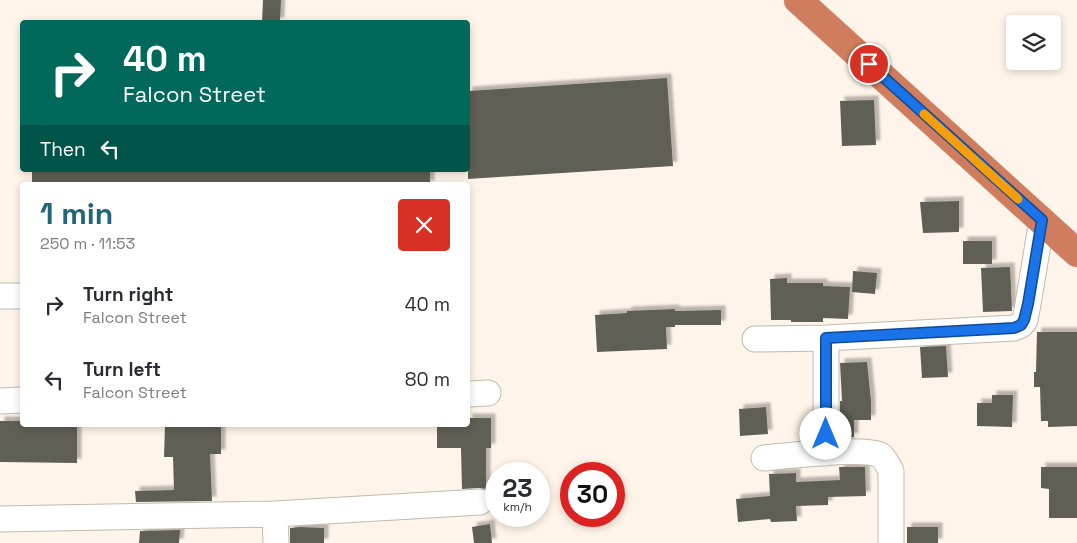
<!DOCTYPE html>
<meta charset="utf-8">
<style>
body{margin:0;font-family:"Space Grotesk",sans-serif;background:#f2f2f3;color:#2b2b33;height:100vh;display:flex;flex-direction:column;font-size:19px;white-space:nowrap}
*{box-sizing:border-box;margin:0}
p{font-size:16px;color:#7c7c81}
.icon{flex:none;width:28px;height:28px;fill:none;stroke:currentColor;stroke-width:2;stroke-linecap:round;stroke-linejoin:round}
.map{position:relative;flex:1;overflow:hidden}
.sheet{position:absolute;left:20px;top:182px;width:450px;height:245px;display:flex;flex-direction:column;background:#fff;border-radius:5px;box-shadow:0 2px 8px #0003}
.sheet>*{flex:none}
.top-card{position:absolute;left:20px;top:20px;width:450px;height:152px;border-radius:5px;box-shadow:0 2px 8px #0003;background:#00695c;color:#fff;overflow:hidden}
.buttons{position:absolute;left:1006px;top:15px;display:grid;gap:10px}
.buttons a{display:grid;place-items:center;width:55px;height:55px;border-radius:5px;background:#fff;box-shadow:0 2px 8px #0003;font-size:25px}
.speed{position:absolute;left:485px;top:462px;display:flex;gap:10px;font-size:25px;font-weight:700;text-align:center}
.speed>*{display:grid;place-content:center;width:65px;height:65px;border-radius:50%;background:#fff;box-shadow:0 2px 8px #0003;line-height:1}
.speed small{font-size:12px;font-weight:400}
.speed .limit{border:8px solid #d22;background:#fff;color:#111}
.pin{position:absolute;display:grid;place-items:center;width:42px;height:42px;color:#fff;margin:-21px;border:2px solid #fff;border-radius:50%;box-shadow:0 1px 5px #0007}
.me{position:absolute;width:55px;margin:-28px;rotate:0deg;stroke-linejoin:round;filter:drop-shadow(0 0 4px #0008)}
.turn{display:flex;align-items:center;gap:18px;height:105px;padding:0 20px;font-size:22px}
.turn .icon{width:65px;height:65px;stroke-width:2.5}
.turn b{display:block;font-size:35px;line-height:42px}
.then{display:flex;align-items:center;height:48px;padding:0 20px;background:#0003;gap:10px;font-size:19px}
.round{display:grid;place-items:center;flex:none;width:52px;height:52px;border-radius:5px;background:#f2f2f3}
.summary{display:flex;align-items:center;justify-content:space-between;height:85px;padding:0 20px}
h1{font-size:30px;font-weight:600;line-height:38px;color:#216777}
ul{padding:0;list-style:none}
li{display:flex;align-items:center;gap:15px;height:75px;padding:0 20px}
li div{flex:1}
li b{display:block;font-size:19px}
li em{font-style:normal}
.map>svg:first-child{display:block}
</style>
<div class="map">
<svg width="1077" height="543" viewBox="0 0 1077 543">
<defs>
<filter id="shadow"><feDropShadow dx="4.5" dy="-4.5" stdDeviation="1" flood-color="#0004"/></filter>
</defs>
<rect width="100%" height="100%" fill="#fef4e9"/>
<!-- building -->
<path fill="#615f54" filter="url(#shadow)" d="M 263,0 L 281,0 L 280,22 L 262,22 Z
M 667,78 L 673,166 L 468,179 L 468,91 Z
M 874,100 L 876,145 L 842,146 L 840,101 Z
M 32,170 L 430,170 L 430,185 L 32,185 Z
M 959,201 L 959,232 L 923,233 L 920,202 Z
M 963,241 L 992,241 L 992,264 L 963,264 Z
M 1010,267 L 1012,311 L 983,312 L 981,268 Z
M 853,271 L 877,273 L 875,294 L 852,292 Z
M 787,278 L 787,283 L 823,283 L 823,286 L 850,287 L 848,319 L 823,318 L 823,322 L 791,322 L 791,320 L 771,320 L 770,279 Z
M 675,309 L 675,311 L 721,310 L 721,325 L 675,325 L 675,327 L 666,327 L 667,349 L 597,352 L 595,315 L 627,313 L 627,311 Z
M 1037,332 L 1077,332 L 1077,426 L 1048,427 L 1048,421 L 1041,421 L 1040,387 L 1034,387 L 1034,372 L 1036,372 Z
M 946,346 L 948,377 L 922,378 L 920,347 Z
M 867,362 L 871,401 L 871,420 L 854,420 L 854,437 L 840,438 L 840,401 L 842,401 L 840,363 Z
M 992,395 L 1013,395 L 1012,427 L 977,426 L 977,403 L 992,403 Z
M 766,407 L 768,434 L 740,436 L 739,409 Z
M 468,418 L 491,418 L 491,448 L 486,448 L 486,489 L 479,488 L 462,489 L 461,448 L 437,448 L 437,425 L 468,425 Z
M 0,421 L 22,421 L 22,425 L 77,425 L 77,463 L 0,462 Z
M 165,425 L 221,425 L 221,454 L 210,454 L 212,501 L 136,502 L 135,491 L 174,490 L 173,457 L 164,457 Z
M 839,467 L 865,467 L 866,496 L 828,497 L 828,505 L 796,506 L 797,521 L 771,522 L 770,519 L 738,522 L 736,499 L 770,496 L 769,474 L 796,473 L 796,482 L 840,480 Z
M 1041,467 L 1077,467 L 1077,518 L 1049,518 L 1049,489 L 1041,488 Z
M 490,524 L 492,543 L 474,543 L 472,527 Z
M 300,527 L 324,528 L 324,543 L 290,543 L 290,528 Z
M 907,527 L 938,527 L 938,543 L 907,543 Z
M 180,530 L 179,543 L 139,543 L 140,531 Z"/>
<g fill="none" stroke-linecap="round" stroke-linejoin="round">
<defs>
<path id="minor" d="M 0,296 L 22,296
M 755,339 L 826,338 L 1014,328 L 1021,325 L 1025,320 L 1028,304 L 1042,220
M 468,394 L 488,393
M 0,401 L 22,400
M 826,453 L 826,338
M 764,458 C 785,456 864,447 880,455 C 885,458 888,466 891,471 L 891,543
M 275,514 L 480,502
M 0,519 L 275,514 L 276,543"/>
<path id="highway" d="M 798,0 L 1077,253"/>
</defs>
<!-- minor casing -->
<use href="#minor" stroke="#c3b9ae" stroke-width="27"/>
<!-- highway casing -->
<use href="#highway" stroke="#d7d7d6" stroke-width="29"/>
<!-- minor -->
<use href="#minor" stroke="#fff" stroke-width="25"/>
<!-- highway -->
<use href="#highway" stroke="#d07d5d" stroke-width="28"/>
</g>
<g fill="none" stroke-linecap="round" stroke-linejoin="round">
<defs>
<path id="route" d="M 826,434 L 826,338 L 1014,328 L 1021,325 L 1024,320 L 1028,304 L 1042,220 L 869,64"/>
</defs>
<!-- route casing -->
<use href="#route" stroke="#114b97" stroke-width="12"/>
<!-- route -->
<use href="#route" stroke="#1a73e8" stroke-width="9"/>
<!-- slow -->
<path stroke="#f59e0b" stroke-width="9" d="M 924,114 L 1018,199"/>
</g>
</svg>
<div class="buttons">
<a><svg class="icon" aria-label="layers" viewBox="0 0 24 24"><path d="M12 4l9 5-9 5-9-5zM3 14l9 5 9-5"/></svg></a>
</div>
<div class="speed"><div>23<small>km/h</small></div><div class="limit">30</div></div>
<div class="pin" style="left:869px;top:64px;background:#d93025"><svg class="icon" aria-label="arrive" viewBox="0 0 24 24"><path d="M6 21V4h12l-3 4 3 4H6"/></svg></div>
<svg class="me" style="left:826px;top:434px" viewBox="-20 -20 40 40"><circle r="19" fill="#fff"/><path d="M0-13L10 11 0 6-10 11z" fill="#1a73e8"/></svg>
<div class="top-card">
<div class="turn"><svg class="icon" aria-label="right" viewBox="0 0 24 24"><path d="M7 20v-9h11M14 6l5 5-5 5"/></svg><div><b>40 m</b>Falcon Street</div></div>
<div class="then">Then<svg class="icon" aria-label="left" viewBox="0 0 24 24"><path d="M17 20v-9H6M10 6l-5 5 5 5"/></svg></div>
</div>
<section class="sheet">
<div class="summary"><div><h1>1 min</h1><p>250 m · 11:53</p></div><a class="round" style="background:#d93025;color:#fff"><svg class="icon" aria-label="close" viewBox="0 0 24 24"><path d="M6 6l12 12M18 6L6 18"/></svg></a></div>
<ul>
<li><svg class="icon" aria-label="right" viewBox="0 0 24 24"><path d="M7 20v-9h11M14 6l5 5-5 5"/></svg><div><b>Turn right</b><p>Falcon Street</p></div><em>40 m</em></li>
<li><svg class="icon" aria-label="left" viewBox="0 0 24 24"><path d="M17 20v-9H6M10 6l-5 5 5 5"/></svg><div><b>Turn left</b><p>Falcon Street</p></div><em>80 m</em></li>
</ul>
</section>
</div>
